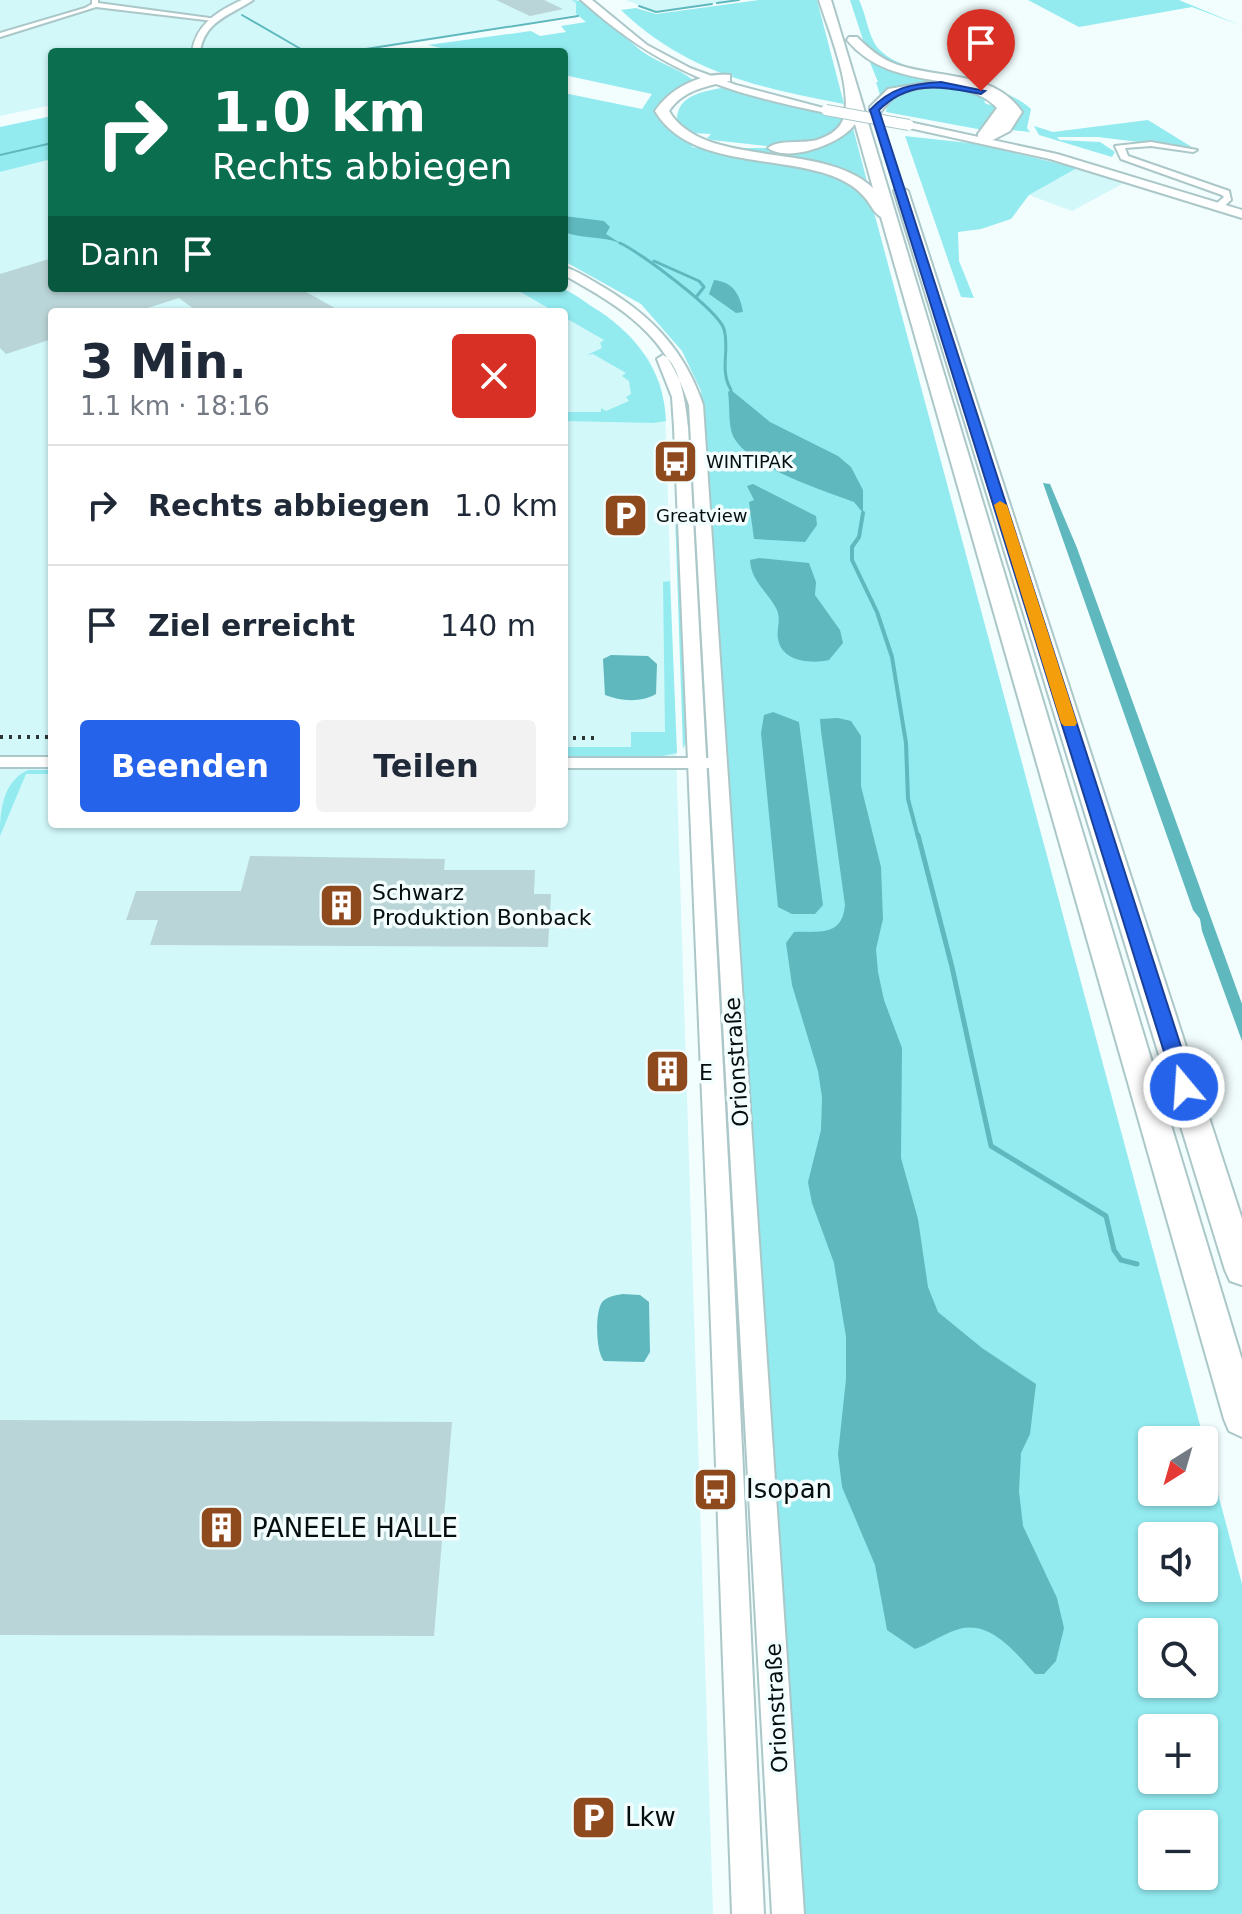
<!DOCTYPE html>
<html lang="de">
<meta charset="utf-8">
<style>
body{margin:0;font-family:"DejaVu Sans",sans-serif;background:#f2f2f3;color:#1f2937;height:100vh;display:flex;flex-direction:column;font-size:30px;white-space:nowrap}
*{box-sizing:border-box;margin:0}
p{font-size:26px;color:#747a83}
.icon{flex:none;width:44px;height:44px;fill:none;stroke:currentColor;stroke-width:2;stroke-linecap:round;stroke-linejoin:round}
.map{position:relative;flex:1;overflow:hidden}
.drawer{position:absolute;left:48px;top:308px;width:520px;height:520px;display:flex;flex-direction:column;background:#fff;border-radius:8px;box-shadow:0 2px 6px #0004}
.drawer>*{flex:none}
.top-card{position:absolute;left:48px;top:48px;width:520px;height:244px;border-radius:8px;box-shadow:0 2px 6px #0004;background:#0b6e4f;color:#fff;overflow:hidden}
.needle{width:52px;rotate:217deg}
.tools{position:absolute;left:1138px;top:1426px;display:grid;gap:16px}
.tools a{display:grid;place-items:center;width:80px;height:80px;border-radius:8px;background:#fff;box-shadow:0 2px 6px #0004;font-size:40px}
.pin{position:absolute;display:grid;place-items:center;width:68px;height:68px;color:#fff;margin:-82px -34px;border-radius:50% 50% 50% 0;rotate:-45deg;box-shadow:0 0 8px #0007}
.pin .icon{rotate:45deg}
.me{position:absolute;width:88px;margin:-44px;rotate:342deg;stroke-linejoin:round;filter:drop-shadow(0 0 6px #0008)}
.turn{display:flex;align-items:center;gap:28px;height:168px;padding:0 32px;font-size:36px}
.turn .icon{width:104px;height:104px;stroke-width:2.5}
.turn b{display:block;font-size:56px;line-height:68px}
.then{display:flex;align-items:center;height:76px;padding:0 32px;background:#0003;gap:16px;font-size:30px}
.round{display:grid;place-items:center;flex:none;width:84px;height:84px;border-radius:8px;background:#f2f2f3}
.head{display:flex;align-items:center;justify-content:space-between;height:136px;padding:0 32px}
h1{font-size:48px;font-weight:600;line-height:60px}
.primary-button{display:flex;gap:16px;margin-top:auto;padding:16px 32px}
.primary-button a{flex:1;height:92px;border-radius:8px;background:#2563eb;color:#fff;font-size:32px;font-weight:600;line-height:92px;text-align:center}
.primary-button a+a{background:#f2f2f3;color:#1f2937}
ul{padding:0;list-style:none}
li{display:flex;align-items:center;gap:24px;height:120px;padding:0 32px;border-top:2px solid #e0e1e3}
li div{flex:1}
li b{display:block;font-size:30px}
li em{font-style:normal}
.map>svg:first-child{display:block}
</style>
<div class="map">
<svg width="1242" height="1914" viewBox="0 0 1242 1914">
<rect width="100%" height="100%" fill="#f2fdfe"/>
<!-- built -->
<path fill="#d2f8fa" fill-rule="evenodd" d="M 0,0 L 573,0 L 592,12 L 353,52 L 52,52 L 52,105 L 0,116 Z
M 626,0 L 736,0 L 655,12 Z
M 52,159 L 52,288 L 561,288 L 606,315 L 627,333 L 648,358 L 660,383 L 665,407 L 713,1914 L 0,1914 L 0,172 ZM 52,312 L 564,312 L 564,824 L 52,824 Z
M 1077,168 L 1126,182 L 1072,211 L 1029,195 Z"/>
<!-- green -->
<path fill="#93ebf0" fill-rule="evenodd" d="M 572,0 C 600,0 622,37 643,52 C 658,63 678,68 693,80 L 660,115 L 669,129 L 697,144 L 691,147 L 768,157 L 844,177 L 871,201 L 1204,1440 L 1152,1440 L 1152,1492 L 1204,1492 L 1204,1441 L 1242,1584 L 1242,1914 L 802,1914 L 701,391 L 682,351 L 641,304 L 564,261 L 564,93 L 642,109 L 652,94 L 564,75 L 564,52 L 458,52 L 428,45 L 531,31 L 540,36 L 566,32 L 561,26 L 586,22 L 576,14 L 576,3 ZM 1152,1536 L 1204,1536 L 1204,1588 L 1152,1588 ZM 1152,1632 L 1204,1632 L 1204,1684 L 1152,1684 ZM 1152,1728 L 1204,1728 L 1204,1780 L 1152,1780 ZM 1152,1824 L 1204,1824 L 1204,1876 L 1152,1876 Z
M 759,0 L 817,0 L 844,104 C 757,87 687,73 621,10 L 636,8 L 656,14 Z
M 850,0 L 859,0 C 866,14 868,35 877,47 C 905,81 990,72 1031,109 L 1027,128 L 1030,132 L 1012,130 L 1013,102 L 894,67 L 865,46 Z
M 1028,0 L 1179,0 L 1242,26 L 1192,7 L 1079,27 Z
M 869,60 L 874,60 L 965,86 L 934,84 L 880,95 L 876,82 L 878,82 Z
M 928,87 L 966,89 L 992,100 L 984,101 L 986,104 L 999,106 L 983,130 L 886,112 L 888,99 L 894,94 Z
M 721,88 L 845,118 L 846,123 L 824,139 L 775,147 L 712,140 L 707,138 L 711,134 L 692,133 L 677,120 C 677,96 701,92 721,88 Z
M 52,116 L 52,159 L 0,172 L 0,127 Z
M 1148,120 L 1195,149 L 1098,137 L 1057,137 L 1060,140 L 1100,142 L 1115,152 L 1112,157 L 1039,135 L 1034,126 L 1053,132 Z
M 853,128 L 869,189 L 849,176 L 732,148 L 800,148 Z
M 905,136 L 978,144 L 1077,168 L 1029,195 L 1011,219 L 981,229 L 958,232 L 959,261 L 974,298 L 961,297 Z
M 514,288 C 529,288 544,286 558,288 C 569,289 582,300 591,306 C 634,332 664,369 666,421 L 653,423 L 564,421 L 564,412 L 601,412 L 601,408 L 606,411 L 629,401 L 626,397 L 631,394 L 629,381 L 622,376 L 626,373 L 593,354 L 587,355 L 602,348 L 600,343 L 604,340 L 564,317 L 564,312 L 555,312 Z
M 676,511 L 688,738 L 683,749 L 675,514 Z
M 670,581 L 677,753 L 652,758 L 564,758 L 564,747 L 631,747 L 631,732 L 665,732 L 663,582 Z
M 28,770 L 52,770 L 52,774 L 26,774 L 0,836 C 0,812 2,782 28,770 Z"/>
<!-- water -->
<path fill="#5eb8bd" d="M 564,216 L 604,221 L 610,227 L 606,234 L 620,243 C 601,236 583,239 564,232 Z
M 714,280 C 733,282 740,294 743,312 L 736,313 L 709,294 Z
M 731,390 L 770,422 L 838,456 L 851,467 L 863,490 L 863,513 L 854,502 C 823,490 748,467 733,436 C 728,425 730,405 728,392 Z
M 1043,483 L 1050,484 L 1077,548 L 1242,1004 L 1242,1041 L 1202,931 L 1200,919 L 1193,910 Z
M 753,484 L 816,516 L 817,525 L 805,542 L 754,539 L 749,502 L 754,500 L 747,486 Z
M 759,558 L 809,563 L 816,582 L 815,595 L 840,630 L 843,643 L 829,660 C 811,664 782,662 778,639 C 776,628 782,619 776,608 C 767,591 751,581 750,560 Z
M 611,655 L 648,656 L 657,664 L 656,694 C 641,703 620,701 605,695 L 603,659 Z
M 773,712 L 799,722 L 823,905 L 815,914 L 792,914 L 778,907 L 761,733 L 764,715 Z
M 838,718 L 851,721 L 861,736 L 861,786 L 881,867 L 883,919 L 876,949 L 878,972 L 884,1000 L 902,1048 L 901,1158 L 918,1219 L 928,1287 L 938,1312 L 982,1348 L 1036,1384 L 1030,1434 L 1021,1453 L 1019,1491 L 1023,1526 L 1057,1598 L 1064,1628 L 1056,1661 L 1044,1674 L 1035,1674 C 1015,1652 989,1618 956,1630 C 941,1635 929,1644 915,1649 L 887,1630 L 875,1565 L 842,1487 L 838,1454 L 846,1379 L 846,1337 L 834,1263 L 812,1203 L 808,1182 L 821,1130 L 822,1097 L 818,1071 L 792,985 L 786,943 L 794,932 C 820,931 842,937 845,905 L 821,731 L 820,719 Z
M 623,1294 L 640,1295 L 649,1302 L 650,1352 L 644,1362 L 604,1361 C 596,1353 595,1315 601,1304 C 604,1297 616,1295 623,1294 Z"/>
<g fill="none" stroke-linecap="round" stroke-linejoin="round">
<!-- stream-far3 -->
<path stroke="#5eb8bd" stroke-width="2" d="M 717,3 L 739,0
M 639,6 L 656,12 L 712,4
M 242,15 L 306,52
M 347,52 L 578,16
M 0,155 L 52,143"/>
<!-- stream-far2 -->
<path stroke="#5eb8bd" stroke-width="3" d="M 620,243 C 640,252 718,310 724,329 C 730,351 719,369 731,390
M 654,261 L 699,281 L 704,287 L 697,296"/>
<!-- stream-far1 -->
<path stroke="#5eb8bd" stroke-width="4" d="M 863,513 L 859,537 L 852,547 L 852,560 L 877,612 L 892,657 L 906,743 L 908,799 L 918,837"/>
<!-- stream -->
<path stroke="#5eb8bd" stroke-width="5" d="M 918,835 L 952,967 L 991,1146 L 1106,1216 L 1114,1250 L 1121,1260 L 1137,1264"/>
</g>
<!-- building -->
<path fill="#bad5d7" d="M 496,0 L 544,0 L 563,9 L 530,16 Z
M 52,258 L 52,288 L 299,288 L 342,312 L 198,312 L 179,298 L 135,312 L 52,312 L 52,339 L 6,354 L 0,348 L 0,274 Z
M 250,856 L 445,859 L 444,870 L 535,870 L 534,894 L 551,894 L 548,947 L 150,945 L 158,920 L 126,920 L 136,891 L 241,891 Z
M 0,1420 L 452,1422 L 434,1636 L 0,1635 Z"/>
<g fill="none" stroke-linecap="round" stroke-linejoin="round">
<defs>
<path id="minor" d="M 92,0 L 98,0 L 98,3 L 217,19 L 214,21 L 96,7 L 0,37 L 0,33 L 85,8 L 92,4 Z
M 1151,142 L 1197,150 L 1193,152 L 1151,146 L 1125,148 L 1128,156 L 1229,191 L 1231,200 L 1222,208 L 1216,208 L 1216,204 L 1224,197 L 1222,195 L 1121,159 L 1115,146 Z
M 0,757 L 52,757 L 52,767 L 0,767 Z
M 564,758 L 717,758 L 724,763 L 717,768 L 564,768 Z"/>
<path id="tertiary" d="M 242,0 L 253,0 C 231,15 204,21 200,52 L 192,52 C 196,24 218,11 242,0 Z
M 564,267 C 578,271 591,280 603,287 C 652,316 685,351 703,405 L 804,1914 L 772,1914 L 689,405 C 667,335 625,309 564,275 Z
M 663,355 C 681,364 686,408 688,427 L 731,1215 L 764,1914 L 732,1914 L 707,1215 L 674,427 L 672,397 L 657,359 Z"/>
<path id="secondary" d="M 581,0 L 592,0 L 647,45 L 690,68 L 736,85 L 831,110 L 826,113 C 721,91 663,73 581,0 Z
M 909,122 L 1057,154 L 1242,210 L 1242,218 L 1050,159 L 905,127 L 904,125 Z"/>
<path id="motorway" d="M 819,0 L 831,0 L 1242,1360 L 1242,1437 L 1229,1431 L 1224,1419 L 881,217 C 874,213 871,205 866,199 C 857,187 844,180 830,175 C 775,155 688,167 655,111 C 670,88 702,72 730,75 L 730,81 C 707,86 683,90 669,111 C 704,170 823,140 873,188 L 855,124 C 841,144 788,163 768,148 C 779,139 802,144 817,140 C 826,137 837,132 842,122 C 856,95 828,29 819,0 Z
M 849,37 L 857,37 C 869,49 882,60 898,65 C 940,79 995,71 1022,112 L 1010,131 L 985,144 L 978,140 L 978,134 L 997,108 C 977,85 925,81 898,95 C 891,98 885,106 880,113 L 870,113 L 870,107 L 888,89 L 938,81 C 903,75 871,69 847,40 Z
M 901,187 L 908,191 L 1242,1219 L 1242,1285 L 1230,1281 L 1225,1270 L 894,191 Z"/>
</defs>
<!-- minor casing -->
<use href="#minor" stroke="#abc7c8" stroke-width="4"/>
<!-- tertiary casing -->
<use href="#tertiary" stroke="#abc7c8" stroke-width="4"/>
<!-- secondary casing -->
<use href="#secondary" stroke="#abc7c8" stroke-width="4"/>
<!-- motorway casing -->
<use href="#motorway" stroke="#abc7c8" stroke-width="4"/>
<!-- minor -->
<use href="#minor" fill="#fff" fill-rule="evenodd"/>
<!-- tertiary -->
<use href="#tertiary" fill="#fff" fill-rule="evenodd"/>
<!-- secondary -->
<use href="#secondary" fill="#fff" fill-rule="evenodd"/>
<!-- motorway -->
<use href="#motorway" fill="#fff" fill-rule="evenodd"/>
<!-- rail -->
<path stroke="#2b3435" stroke-width="4" stroke-dasharray="3 6" stroke-linecap="butt" d="M 0,737 L 52,737
M 564,738 L 595,738"/>
<defs>
<path id="secondary-bridge" d="M 826,110 L 909,125"/>
</defs>
<!-- secondary-bridge casing -->
<use href="#secondary-bridge" stroke="#abc7c8" stroke-width="12" stroke-linecap="butt"/>
<!-- secondary-bridge -->
<use href="#secondary-bridge" stroke="#fff" stroke-width="10"/>
</g>
<!-- route -->
<path fill="#2563eb" stroke="#184099" stroke-width="2" d="M 941,82 L 985,91 L 981,94 C 942,87 910,79 879,110 L 1194,1087 L 1191,1093 L 1177,1093 L 1175,1087 L 870,110 C 891,87 912,84 941,82 Z"/>
<!-- slow -->
<path fill="#f59e0b" d="M 1000,501 L 1007,505 L 1077,723 L 1075,726 L 1064,726 L 1061,723 L 994,505 Z"/>
<!-- icons -->
<defs>
<symbol id="bus-square" viewBox="-11 -11 22 22"><rect x="-9" y="-9" width="18" height="18" rx="4" fill="#8e491d" stroke="#f2fdfe"/><path d="M-5-6H5V4H4V6H2V4H-2V6H-4V4H-5ZM-3.5-4V0h7V-4ZM-3.5 1.2v1.5H-2V1.2ZM2 1.2v1.5H3.5V1.2Z" fill="#fff"/></symbol>
<symbol id="parking-square" viewBox="-11 -11 22 22"><rect x="-9" y="-9" width="18" height="18" rx="4" fill="#8e491d" stroke="#f2fdfe"/><path d="M-3.5-5.5H1a3.5 3.5 0 0 1 0 7H-1V5.5H-3.5ZM-1-3.4V-.6H.8a1.4 1.4 0 0 0 0-2.8Z" fill="#fff"/></symbol>
<symbol id="building-square" viewBox="-11 -11 22 22"><rect x="-9" y="-9" width="18" height="18" rx="4" fill="#8e491d" stroke="#f2fdfe"/><path d="M-4-6H4V6H1V3H-1V6H-4ZM-2.5-4.3h1.7v1.8h-1.7ZM.8-4.3h1.7v1.8H.8ZM-2.5-1h1.7V.8h-1.7ZM.8-1h1.7V.8H.8Z" fill="#fff"/></symbol>
</defs>
<g fill-rule="evenodd">
<use href="#bus-square" x="650" y="436" width="51" height="51"/>
<use href="#parking-square" x="600" y="490" width="51" height="51"/>
<use href="#building-square" x="316" y="880" width="51" height="51"/>
<use href="#building-square" x="642" y="1046" width="51" height="51"/>
<use href="#bus-square" x="690" y="1464" width="51" height="51"/>
<use href="#building-square" x="196" y="1502" width="51" height="51"/>
<use href="#parking-square" x="568" y="1792" width="51" height="51"/>
</g>
<g text-anchor="middle" stroke-width="7" stroke-linejoin="round" paint-order="stroke">
<!-- far-poi labels -->
<g font-size="18" fill="#050d0e" stroke="#f2fdfe" text-anchor="start">
<text x="706" y="468">WINTIPAK</text>
<text x="656" y="522">Greatview</text>
</g>
<!-- poi labels -->
<g font-size="22" fill="#050d0e" stroke="#f2fdfe" text-anchor="start">
<text x="372" y="900">Schwarz<tspan x="372" dy="25">Produktion Bonback</tspan></text>
<text x="699" y="1080">E</text>
</g>
<!-- street labels -->
<g font-size="22" fill="#050d0e" stroke="#f2fdfe">
<text transform="translate(736 1062) rotate(-94)" y="8">Orionstraße</text>
<text transform="translate(776 1708) rotate(-93)" y="8">Orionstraße</text>
</g>
<!-- near-poi labels -->
<g font-size="26" fill="#050d0e" stroke="#f2fdfe" text-anchor="start">
<text x="746" y="1498">Isopan</text>
<text x="252" y="1537">PANEELE HALLE</text>
<text x="625" y="1826">Lkw</text>
</g>
</g>
</svg>
<div class="tools">
<a><svg class="needle" viewBox="-14 -14 28 28"><path d="M0-13l5 13h-10z" fill="#e53935"/><path d="M0 13l5-13h-10z" fill="#747a83"/></svg></a>
<a><svg class="icon" aria-label="sound" viewBox="0 0 24 24"><path d="M4 9h4l5-4v14l-5-4H4zM17 9q2 3 0 6"/></svg></a>
<a><svg class="icon" aria-label="search" viewBox="0 0 24 24"><circle cx="10" cy="10" r="6"/><path d="M15 15l6 6"/></svg></a>
<a>+</a>
<a>−</a>
</div>
<div class="pin" style="left:981px;top:91px;background:#d93025"><svg class="icon" aria-label="arrive" viewBox="0 0 24 24"><path d="M6 21V4h12l-3 4 3 4H6"/></svg></div>
<svg class="me" style="left:1184px;top:1087px" viewBox="-20 -20 40 40"><circle r="17" fill="#2563eb" stroke="#fff" stroke-width="3"/><path d="M0-11L8 9 0 5-8 9z" fill="#fff"/></svg>
<div class="top-card">
<div class="turn"><svg class="icon" aria-label="right" viewBox="0 0 24 24"><path d="M7 20v-9h11M14 6l5 5-5 5"/></svg><div><b>1.0 km</b>Rechts abbiegen</div></div>
<div class="then">Dann<svg class="icon" aria-label="arrive" viewBox="0 0 24 24"><path d="M6 21V4h12l-3 4 3 4H6"/></svg></div>
</div>
<section class="drawer">
<div class="head"><div><h1>3 Min.</h1><p>1.1 km · 18:16</p></div><a class="round" style="background:#d93025;color:#fff"><svg class="icon" aria-label="close" viewBox="0 0 24 24"><path d="M6 6l12 12M18 6L6 18"/></svg></a></div>
<ul>
<li><svg class="icon" aria-label="right" viewBox="0 0 24 24"><path d="M7 20v-9h11M14 6l5 5-5 5"/></svg><div><b>Rechts abbiegen</b></div><em>1.0 km</em></li>
<li><svg class="icon" aria-label="arrive" viewBox="0 0 24 24"><path d="M6 21V4h12l-3 4 3 4H6"/></svg><div><b>Ziel erreicht</b></div><em>140 m</em></li>
</ul>
<div class="primary-button"><a>Beenden</a><a>Teilen</a></div>
</section>
</div>
